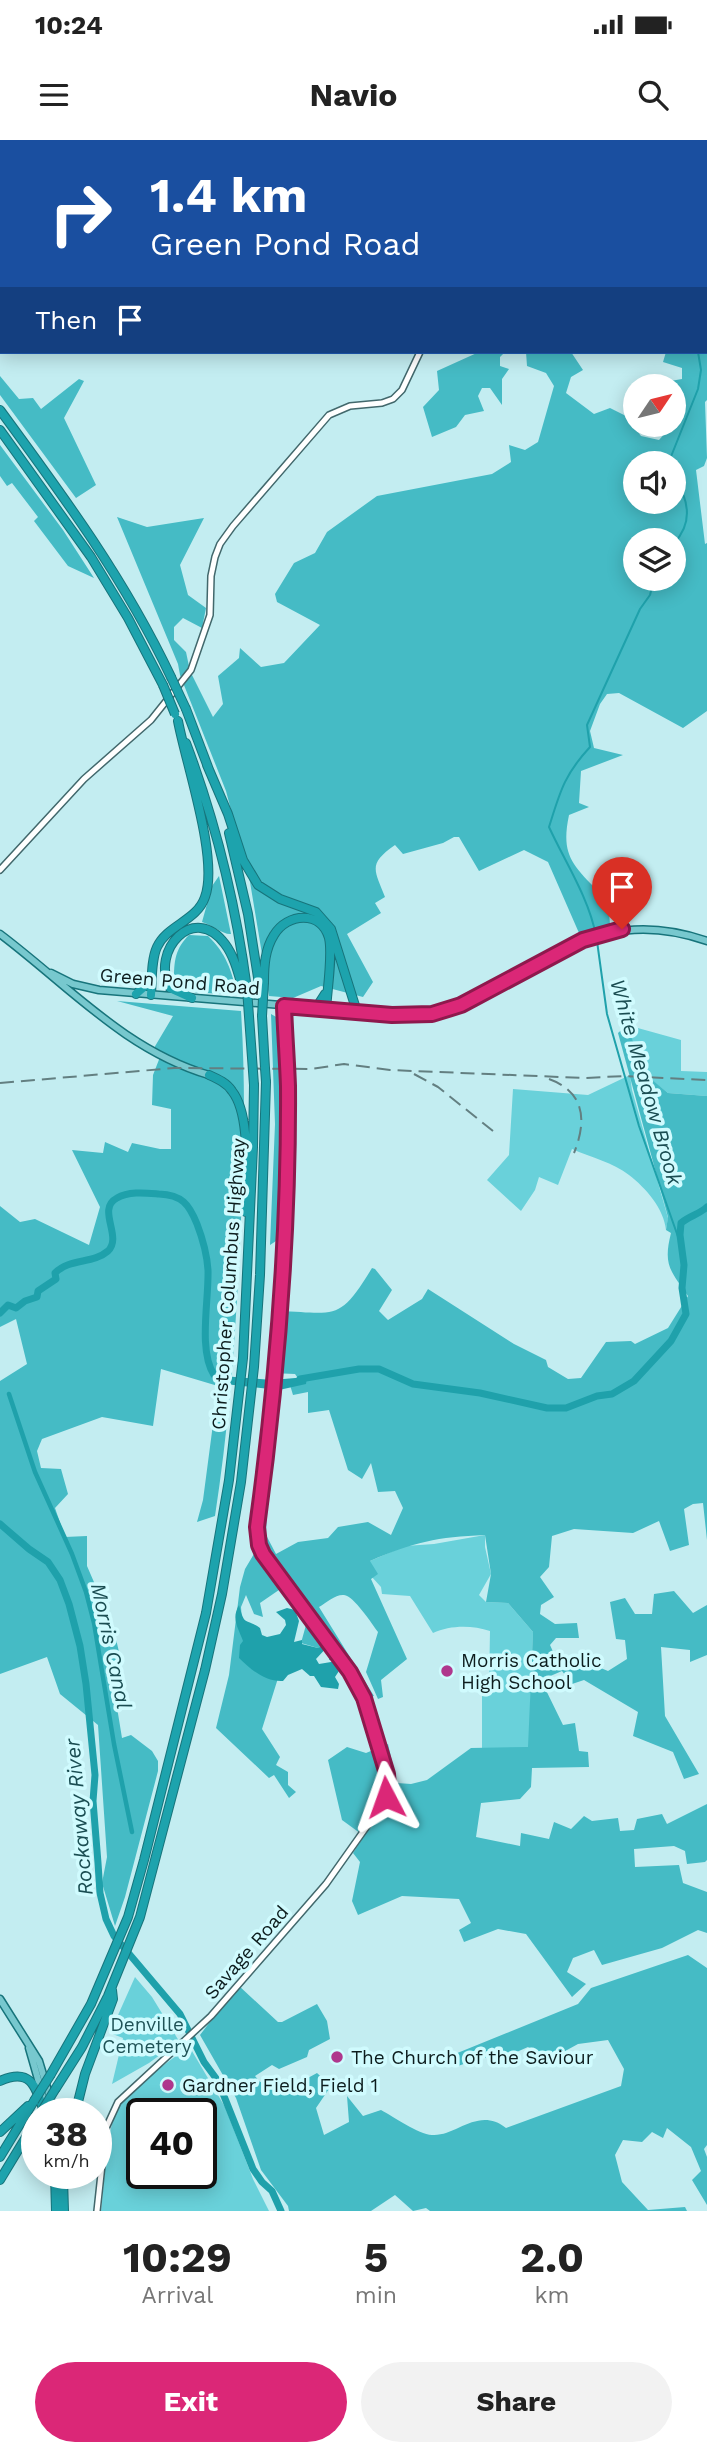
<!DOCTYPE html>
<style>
body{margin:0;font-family:"Work Sans",sans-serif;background:#f2f2f2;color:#222;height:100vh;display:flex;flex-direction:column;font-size:26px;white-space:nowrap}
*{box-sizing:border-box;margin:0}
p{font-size:23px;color:#767676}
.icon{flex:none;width:38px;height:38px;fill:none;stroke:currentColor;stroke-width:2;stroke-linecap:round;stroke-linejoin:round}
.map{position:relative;height:2071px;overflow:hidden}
.sheet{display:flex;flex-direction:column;background:#fff;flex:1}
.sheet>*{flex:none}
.hud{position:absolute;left:0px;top:0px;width:707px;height:214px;box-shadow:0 4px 18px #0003;background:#1a4fa0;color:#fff;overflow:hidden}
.needle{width:46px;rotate:55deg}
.buttons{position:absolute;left:623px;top:234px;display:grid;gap:14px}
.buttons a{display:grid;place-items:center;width:63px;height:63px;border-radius:50%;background:#fff;box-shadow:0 4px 18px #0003;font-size:35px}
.speed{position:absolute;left:21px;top:1958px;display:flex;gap:14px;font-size:35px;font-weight:700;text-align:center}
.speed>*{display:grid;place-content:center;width:91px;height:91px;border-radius:50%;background:#fff;box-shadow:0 4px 18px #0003;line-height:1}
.speed small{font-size:18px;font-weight:400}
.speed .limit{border:4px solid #111;border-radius:10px;background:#fff;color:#111}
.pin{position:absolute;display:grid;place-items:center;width:60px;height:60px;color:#fff;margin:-72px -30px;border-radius:50% 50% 50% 0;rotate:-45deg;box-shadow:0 0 7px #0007}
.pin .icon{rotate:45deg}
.me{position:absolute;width:77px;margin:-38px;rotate:356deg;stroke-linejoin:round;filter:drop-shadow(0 0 5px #0008)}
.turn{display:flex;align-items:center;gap:24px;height:147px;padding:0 35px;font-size:32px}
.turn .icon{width:91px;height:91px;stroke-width:2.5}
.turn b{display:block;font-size:49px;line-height:60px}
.then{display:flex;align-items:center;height:66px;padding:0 35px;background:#0003;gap:14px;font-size:26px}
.eta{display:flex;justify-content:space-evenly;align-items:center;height:119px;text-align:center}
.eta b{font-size:42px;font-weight:700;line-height:49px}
.primary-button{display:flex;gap:14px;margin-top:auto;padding:14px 35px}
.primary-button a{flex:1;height:80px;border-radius:42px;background:#db2777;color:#fff;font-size:28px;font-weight:700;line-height:80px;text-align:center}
.primary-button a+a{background:#f2f2f2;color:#222}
.status{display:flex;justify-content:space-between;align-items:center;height:49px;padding:0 35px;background:#fff;direction:ltr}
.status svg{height:19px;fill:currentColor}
header{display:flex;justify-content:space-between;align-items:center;height:91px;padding:0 35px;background:#fff;font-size:32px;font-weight:700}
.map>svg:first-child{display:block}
</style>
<div class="status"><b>10:24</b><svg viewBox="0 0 49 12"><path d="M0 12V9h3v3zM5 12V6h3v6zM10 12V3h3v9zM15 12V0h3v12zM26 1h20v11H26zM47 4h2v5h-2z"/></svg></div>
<header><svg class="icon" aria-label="menu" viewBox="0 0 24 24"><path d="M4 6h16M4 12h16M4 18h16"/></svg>Navio<svg class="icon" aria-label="search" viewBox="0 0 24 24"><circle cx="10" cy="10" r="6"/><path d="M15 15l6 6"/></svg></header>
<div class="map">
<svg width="707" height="2071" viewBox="0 0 707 2071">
<rect width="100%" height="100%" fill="#c3edf1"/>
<!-- green -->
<path fill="#69d1da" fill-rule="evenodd" d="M 627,885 L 681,900 L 681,931 L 707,932 L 707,956 L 668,953 L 644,934 Z
M 630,935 L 632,950 L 668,1078 L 666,1090 C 664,1069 646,1048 629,1035 C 614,1023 590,1017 572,1009 L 558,1045 L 539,1037 L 535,1050 L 521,1071 L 487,1040 L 509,1015 L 513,949 L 588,955 Z
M 485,1395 L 485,1407 L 491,1434 L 479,1455 L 486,1462 L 508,1463 L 533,1492 L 529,1608 L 482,1609 L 482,1548 L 489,1548 L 490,1491 C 472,1485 450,1485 433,1493 L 410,1456 L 382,1454 L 381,1447 L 371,1436 L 370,1421 L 405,1406 L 434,1404 Z
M 135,1837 L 152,1857 L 179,1901 L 149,1923 L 112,1944 L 123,1898 L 110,1893 Z
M 189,1906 L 225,1967 L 253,2039 L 269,2071 L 101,2071 C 105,2043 105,1997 116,1973 C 127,1948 167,1924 189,1906 ZM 142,1974 L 201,1974 L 201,2034 L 142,2034 Z"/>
<!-- forest -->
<path fill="#45bbc5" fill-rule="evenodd" d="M 707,120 L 707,260 L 705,262 L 707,318 L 704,326 L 696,330 L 705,404 L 707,403 L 707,571 L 683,588 L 619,553 L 607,554 L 600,564 L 590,591 L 594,608 L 623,615 L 581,631 L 579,663 L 589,667 L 569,675 C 561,713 571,724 597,750 L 607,750 L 610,784 L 579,793 L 548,722 L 524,710 L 479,731 L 459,697 L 454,697 L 443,703 L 403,714 L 395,705 C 368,724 374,729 385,757 L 375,763 L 381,773 L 347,794 L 373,842 L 363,857 L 321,846 L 293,858 L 269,856 L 250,742 L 226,651 L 180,535 L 178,524 L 117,377 L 147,387 L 204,378 L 180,425 L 188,455 L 206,468 L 202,488 L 183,478 L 174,487 L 174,500 L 186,512 L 190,531 L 213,577 L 223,564 L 218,536 L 239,518 L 240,508 L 261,527 L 284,523 L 320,485 L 277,462 L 275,454 L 294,423 L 315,413 L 327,392 L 377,356 L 492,334 L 511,322 L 509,305 L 525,310 L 538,302 L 554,246 L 546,233 L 527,226 L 526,212 L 571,212 L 583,230 L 571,237 L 566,253 L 594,274 L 610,268 L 626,276 L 641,296 L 659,300 L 667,291 L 668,285 L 674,285 L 674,247 L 652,247 L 653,244 L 682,239 L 682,228 L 663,222 L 666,212 L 705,212 ZM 635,324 L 674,324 L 674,362 L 635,362 ZM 635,401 L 674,401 L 674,439 L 635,439 Z
M 479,212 L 505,212 L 500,217 L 500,226 L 509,229 L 502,239 L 502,265 L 490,248 L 482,248 L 478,256 L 484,271 L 465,275 L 456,287 L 432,297 L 423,267 L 439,250 L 437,231 Z
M 0,236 L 19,259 L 33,258 L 41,269 L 79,239 L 84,241 L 64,278 L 96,345 L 76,358 L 0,255 Z
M 0,305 L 63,390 L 94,438 L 68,426 L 34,381 L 38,377 L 12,343 L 7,346 L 0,336 Z
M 219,736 L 231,794 C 224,795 211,785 202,782 L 212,746 Z
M 189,795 L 208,796 C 226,813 232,831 237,855 L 191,852 L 174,841 C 174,821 175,809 189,795 Z
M 117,861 L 241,871 C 246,950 244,1022 240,1100 C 236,1193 229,1285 215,1376 L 197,1382 L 203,1360 L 218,1246 L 161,1229 L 153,1286 L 102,1277 L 42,1299 L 37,1311 L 41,1328 L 61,1329 L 68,1354 L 55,1368 L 65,1397 L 87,1396 L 87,1426 L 113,1486 L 119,1512 L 112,1537 L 122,1598 L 131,1595 L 152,1611 L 158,1621 L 158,1631 L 125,1757 L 115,1786 L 102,1743 L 107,1717 L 98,1585 L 60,1554 L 47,1517 L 0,1534 L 0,1241 L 27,1224 L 16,1179 L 0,1187 L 0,1066 L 20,1082 L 35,1079 L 89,1105 L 100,1067 L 72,1010 L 103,1013 L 105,1002 L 128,1012 L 132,1003 L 160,1009 L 171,1009 L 171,969 L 152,965 L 153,935 L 160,917 L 151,913 L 173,876 Z
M 271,874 L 278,878 C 282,952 286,1028 276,1101 L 270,1105 L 275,984 Z
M 627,885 L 645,934 L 668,953 L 707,956 L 707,1400 L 703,1363 L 693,1364 L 684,1369 L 689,1405 L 670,1411 L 659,1381 L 633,1393 L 574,1389 L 552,1396 L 549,1427 L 540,1437 L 554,1457 L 541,1465 L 540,1474 L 555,1484 L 577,1483 L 579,1498 L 556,1498 L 550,1505 L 555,1516 L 579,1519 L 608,1531 L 627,1519 L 625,1500 L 616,1499 L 610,1462 L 625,1458 L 635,1474 L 652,1474 L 654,1454 L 674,1451 L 693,1473 L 707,1465 L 707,1515 L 690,1522 L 690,1510 L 661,1507 L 665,1576 L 699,1634 L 684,1639 L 673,1612 L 633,1596 L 638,1572 L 584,1540 L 572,1544 L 562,1531 L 541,1540 L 563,1585 L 575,1583 L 579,1611 L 588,1612 L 589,1627 L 532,1628 L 531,1647 L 520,1659 L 481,1663 L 476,1697 L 520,1706 L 521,1693 L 549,1699 L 554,1682 L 571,1689 L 584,1676 L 592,1681 L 618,1678 L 620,1691 L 634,1690 L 637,1679 L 662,1674 L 667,1684 L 707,1664 L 707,1720 L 705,1722 L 687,1724 L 685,1711 L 674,1706 L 634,1709 L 635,1727 L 679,1725 L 683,1743 L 707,1752 L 707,1793 L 698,1790 L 662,1808 L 602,1825 L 594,1810 L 573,1818 L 567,1832 L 586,1844 L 572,1857 L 526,1794 L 498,1789 L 464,1802 L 459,1790 L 471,1783 L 459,1759 L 402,1756 L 358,1775 L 352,1761 L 360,1722 L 353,1713 L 364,1696 L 342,1680 L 328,1620 L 347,1607 L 366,1613 L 388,1604 L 397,1643 L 411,1644 L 427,1640 L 471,1608 L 528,1607 L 533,1492 L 508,1463 L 486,1462 L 491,1434 L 485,1395 C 437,1397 414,1402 370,1421 L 378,1434 L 371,1439 L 407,1519 L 381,1540 L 383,1557 L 378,1559 L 366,1532 L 378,1492 C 372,1484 354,1456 344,1455 C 336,1454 326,1463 319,1467 L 374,1556 L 360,1559 L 347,1544 L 350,1531 L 337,1521 L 329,1520 L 329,1505 L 318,1508 L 301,1503 L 309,1474 L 304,1464 L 308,1462 L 292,1441 L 260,1463 L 263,1477 L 254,1474 L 246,1455 L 241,1467 L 242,1482 L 279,1535 L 262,1589 L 280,1617 L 276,1625 L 288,1632 L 288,1645 L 296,1652 L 289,1658 L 274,1635 L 269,1638 L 216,1588 L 229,1535 L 240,1447 L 245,1429 L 261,1402 L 267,1366 L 266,1395 L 276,1414 L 298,1402 L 328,1398 L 338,1387 L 368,1382 L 391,1395 L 403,1368 L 395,1351 L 378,1352 L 371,1323 L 362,1339 L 348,1330 L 329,1270 L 308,1273 L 308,1252 L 293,1255 L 290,1245 L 300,1241 L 295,1234 L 271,1233 L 278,1171 C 337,1173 339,1182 372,1128 L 375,1129 L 392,1150 L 379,1171 L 388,1180 L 422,1159 L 428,1149 L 514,1204 L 546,1220 L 548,1227 L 568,1239 L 581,1238 L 606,1202 L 631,1201 L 635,1204 L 668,1188 L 688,1156 C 670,1130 663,1125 671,1093 L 666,1090 L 668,1077 L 618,893 Z
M 688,1815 L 707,1828 L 707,2005 L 704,2009 L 707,2017 L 707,2065 L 692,2040 L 701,2031 L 691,2007 L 667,1988 L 663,1998 L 652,1992 L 642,2002 L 623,2000 L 615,2015 L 622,2042 L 648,2070 L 685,2067 L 687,2071 L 430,2071 L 426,2068 L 413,2071 L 395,2055 L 371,2071 L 289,2071 L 288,2066 L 261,2030 L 236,1958 L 200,1895 L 238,1845 L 278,1882 L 282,1882 L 317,1864 L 327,1881 L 330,1899 L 309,1910 L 307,1917 L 279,1929 L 272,1925 L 255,1936 L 260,1942 L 269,1940 L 284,1951 L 317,1933 L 331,1946 L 316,1968 L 324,1995 L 349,1982 L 347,1956 L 363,1976 L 381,1970 C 394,1977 418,1994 432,1995 C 456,1997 478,1966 506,1988 L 621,1946 L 624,1929 L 608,1900 L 578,1904 L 547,1921 L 528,1907 L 491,1923 L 489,1918 L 481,1918 L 455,1927 L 450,1916 L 578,1864 L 591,1848 Z"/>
<!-- water -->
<path fill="#1fa1ab" d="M 213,1227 L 216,1234 L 223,1236 L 272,1240 L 307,1237 L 306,1244 L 279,1250 L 216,1243 L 209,1229 Z
M 239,1465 C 245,1487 244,1477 260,1488 L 262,1495 L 267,1497 L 280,1494 L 286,1485 L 285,1480 L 276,1472 L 287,1468 L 295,1470 L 299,1481 L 294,1502 L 302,1500 L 302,1504 L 318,1508 L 326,1504 L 329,1505 L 316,1519 L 319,1524 L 337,1521 L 343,1525 L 335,1537 L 339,1544 L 338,1549 L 321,1547 L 314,1536 L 310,1536 L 302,1529 L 288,1535 L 283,1541 C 266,1542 251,1530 239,1518 L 240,1505 L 243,1501 C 238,1487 231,1479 239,1465 Z"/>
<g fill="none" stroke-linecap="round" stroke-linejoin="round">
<!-- stream -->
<path stroke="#1fa1ab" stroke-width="2" d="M 705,129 L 707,127
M 668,324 L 698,249 L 701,230 L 698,212
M 674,337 C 688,358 694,382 674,403
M 596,796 C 589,758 565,722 549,687 C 560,652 564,635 590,607 L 587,585 L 640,469 L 650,455 L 654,439
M 597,801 L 607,874 L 639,986 L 682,1108"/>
<!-- canal -->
<path stroke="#1fa1ab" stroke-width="4.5" d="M 9,1254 L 35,1332 L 72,1414 L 86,1452 L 94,1483 L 114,1604 L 132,1692"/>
<!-- river -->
<path stroke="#1fa1ab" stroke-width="7" d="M 0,1173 L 8,1165 L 16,1168 L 25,1161 L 37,1157 L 38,1151 L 56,1139 L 55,1133 C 70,1118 93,1124 108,1111 C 123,1097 96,1069 117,1058 C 129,1051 146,1053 159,1054 C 182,1055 189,1064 197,1084 C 202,1097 207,1115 208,1130 C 209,1160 198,1210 214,1235
M 300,1239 L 359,1229 L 379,1229 L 413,1244 L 480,1253 L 547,1268 L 566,1268 L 597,1256 L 612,1254 L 634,1241 L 671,1201 L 686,1174 L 682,1148 L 684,1125 L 680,1095 L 681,1083 C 689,1076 700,1074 707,1067
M 0,1384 L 29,1409 L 48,1422 L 60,1440 L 69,1464 L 80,1506 L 86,1544 L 95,1635 L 93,1661 L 98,1723 L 100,1753 L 106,1779 L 114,1796 L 180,1874 L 204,1922 L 218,1941 L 253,2029 L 262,2042 L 272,2051 L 281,2071"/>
<defs>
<path id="secondary" d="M 705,69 L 707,70
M 0,730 L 84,639 L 151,580 L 191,530 L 210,475 L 211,436 L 215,417 L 220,404 L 233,386 L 329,275 L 350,266 L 382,263 L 393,259 L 402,250 L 420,212
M 97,2071 L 106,1988 L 118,1962 L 211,1876 L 326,1744 L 382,1665 C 385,1658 388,1652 388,1644 C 388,1620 363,1553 350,1532 L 263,1414 L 257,1397 L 280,1177 L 287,1005 L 288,947 L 284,866"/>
<path id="primary" d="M 0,794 C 69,846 125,910 209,935
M 51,833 L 73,844 L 99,850 L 413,876 C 442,875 465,864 490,851 C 569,809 613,769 707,801
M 0,1859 L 39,1921 L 55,1974
M 29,1908 L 48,1974"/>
<path id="highway" d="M 0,270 C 64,357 124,438 171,537
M 0,290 L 91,417 L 128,478 L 163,545
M 186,569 L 208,627
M 186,603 C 216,683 236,765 247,849
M 207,625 L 228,674 L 243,720 L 258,745 L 280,759 L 316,772 L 331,789 L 357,872
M 229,693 L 248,774 L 259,844
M 264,842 C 264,826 265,809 274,795 C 287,773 321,770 329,798 C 333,815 327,851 326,870
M 136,854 L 145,846 L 151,837
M 151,855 C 152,840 151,820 157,807 C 167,785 197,781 205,757 C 219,719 186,624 178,581
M 192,858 L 170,848 C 150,811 194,762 225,804 C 234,816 238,832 242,846
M 307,868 L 318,865 L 325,854
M 262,876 L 265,928
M 209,935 C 218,939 227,943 232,951 C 252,976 245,1040 246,1072
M 51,1934 L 91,1864 L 128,1777 L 144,1720 L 206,1473 L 229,1340 L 243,1218 L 253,1007 L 254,945
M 0,1941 C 31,1927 36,1947 44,1972
M 56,1948 L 82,1907 L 108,1856 L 140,1777 L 205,1530 L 222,1454 L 241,1342 L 254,1227 L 260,1135 L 266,942
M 75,1974 L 85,1934 L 113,1859 L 112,1850
M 0,1992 L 28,1966
M 0,2017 L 34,1961
M 55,2034 L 56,2071
M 0,2040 L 37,1979
M 64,2071 L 63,2039 L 65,2034"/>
</defs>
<!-- secondary casing -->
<use href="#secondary" stroke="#42686c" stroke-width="8"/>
<!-- primary casing -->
<use href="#primary" stroke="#17747b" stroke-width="9"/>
<!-- highway casing -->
<use href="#highway" stroke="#17747b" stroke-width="10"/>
<!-- secondary -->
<use href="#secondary" stroke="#fff" stroke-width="5"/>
<!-- primary -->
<use href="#primary" stroke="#77c8ce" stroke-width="6"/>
<!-- highway -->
<use href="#highway" stroke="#1da3ad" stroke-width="8"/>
<!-- rail -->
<path stroke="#637f81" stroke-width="2" stroke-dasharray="14 7" stroke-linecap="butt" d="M 414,934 L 438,947 L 493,991
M 549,939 C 585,952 587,981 574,1013
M 0,943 L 174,928 L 311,929 L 344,924 L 390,930 L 584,938 L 624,936 L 707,940"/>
<defs>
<path id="highway-bridge" d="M 171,537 L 186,569
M 163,545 L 175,574
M 247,849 L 254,945
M 262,876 L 264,842
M 265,928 L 266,942
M 34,1961 L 51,1934
M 40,1974 L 56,1948"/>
</defs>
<!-- highway-bridge casing -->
<use href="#highway-bridge" stroke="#17747b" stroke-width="10" stroke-linecap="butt"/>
<!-- highway-bridge -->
<use href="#highway-bridge" stroke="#1da3ad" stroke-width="8"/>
</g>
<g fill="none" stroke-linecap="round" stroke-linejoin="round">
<defs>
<path id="route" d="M 386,1657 L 388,1646 L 387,1634 L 364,1558 L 350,1532 L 263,1414 L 259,1405 L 257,1387 C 277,1241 289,1094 288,946 C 287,919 285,893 284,866 L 392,875 L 432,874 L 461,865 L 583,800 L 622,789"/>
</defs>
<!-- route casing -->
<use href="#route" stroke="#8e194d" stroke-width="18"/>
<!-- route -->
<use href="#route" stroke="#db2777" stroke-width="12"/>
</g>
<!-- markers -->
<g fill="#af378d" stroke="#d0fbfe" stroke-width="2.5">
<circle cx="447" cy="1531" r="7"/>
<circle cx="337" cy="1917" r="7"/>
<circle cx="168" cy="1945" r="7"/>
</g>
<g text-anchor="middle" stroke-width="7" stroke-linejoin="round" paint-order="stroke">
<!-- street labels -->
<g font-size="19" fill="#0d1d1e" stroke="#d0fbfe">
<text transform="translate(180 841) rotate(5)" y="7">Green Pond Road</text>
<text transform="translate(228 1144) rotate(-86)" y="7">Christopher Columbus Highway</text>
<text transform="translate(246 1812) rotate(-49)" y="7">Savage Road</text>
</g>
<!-- poi labels -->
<g font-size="19" fill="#0d1d1e" stroke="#d0fbfe" text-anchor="start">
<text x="461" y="1527">Morris Catholic<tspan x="461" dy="22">High School</tspan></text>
<text x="351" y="1924">The Church of the Saviour</text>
<text x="182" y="1952">Gardner Field, Field 1</text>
</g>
<!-- park labels -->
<g font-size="19" fill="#1f5256" stroke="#d0fbfe">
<text x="147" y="1891">Denville<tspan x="147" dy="22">Cemetery</tspan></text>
</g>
<!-- water labels -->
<g font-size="21" font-style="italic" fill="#1a4d52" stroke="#d0fbfe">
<text transform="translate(646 942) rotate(74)" y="7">White Meadow Brook</text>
<text transform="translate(111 1506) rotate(78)" y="7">Morris Canal</text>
<text transform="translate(79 1677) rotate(-95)" y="7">Rockaway River</text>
</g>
</g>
</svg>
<div class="buttons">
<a><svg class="needle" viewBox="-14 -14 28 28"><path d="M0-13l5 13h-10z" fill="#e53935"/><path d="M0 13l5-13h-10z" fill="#767676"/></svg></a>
<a><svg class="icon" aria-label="sound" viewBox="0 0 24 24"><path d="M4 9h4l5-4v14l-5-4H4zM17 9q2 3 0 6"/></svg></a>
<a><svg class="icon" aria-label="layers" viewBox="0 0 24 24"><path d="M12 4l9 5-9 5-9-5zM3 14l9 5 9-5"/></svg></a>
</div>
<div class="speed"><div>38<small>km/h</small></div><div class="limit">40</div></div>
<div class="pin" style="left:622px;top:789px;background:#d93025"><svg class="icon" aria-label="arrive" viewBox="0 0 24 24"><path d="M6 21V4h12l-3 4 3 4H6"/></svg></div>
<svg class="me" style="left:386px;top:1657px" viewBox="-20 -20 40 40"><path d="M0-17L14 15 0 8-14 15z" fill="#db2777" stroke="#fff" stroke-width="4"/></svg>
<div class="hud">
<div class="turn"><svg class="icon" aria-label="right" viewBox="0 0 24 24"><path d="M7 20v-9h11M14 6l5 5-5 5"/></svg><div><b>1.4 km</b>Green Pond Road</div></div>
<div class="then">Then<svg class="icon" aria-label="arrive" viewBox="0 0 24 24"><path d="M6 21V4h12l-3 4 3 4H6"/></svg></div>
</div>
</div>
<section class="sheet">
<div class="eta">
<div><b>10:29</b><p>Arrival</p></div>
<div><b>5</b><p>min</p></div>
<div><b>2.0</b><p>km</p></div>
</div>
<div class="primary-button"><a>Exit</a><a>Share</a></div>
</section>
